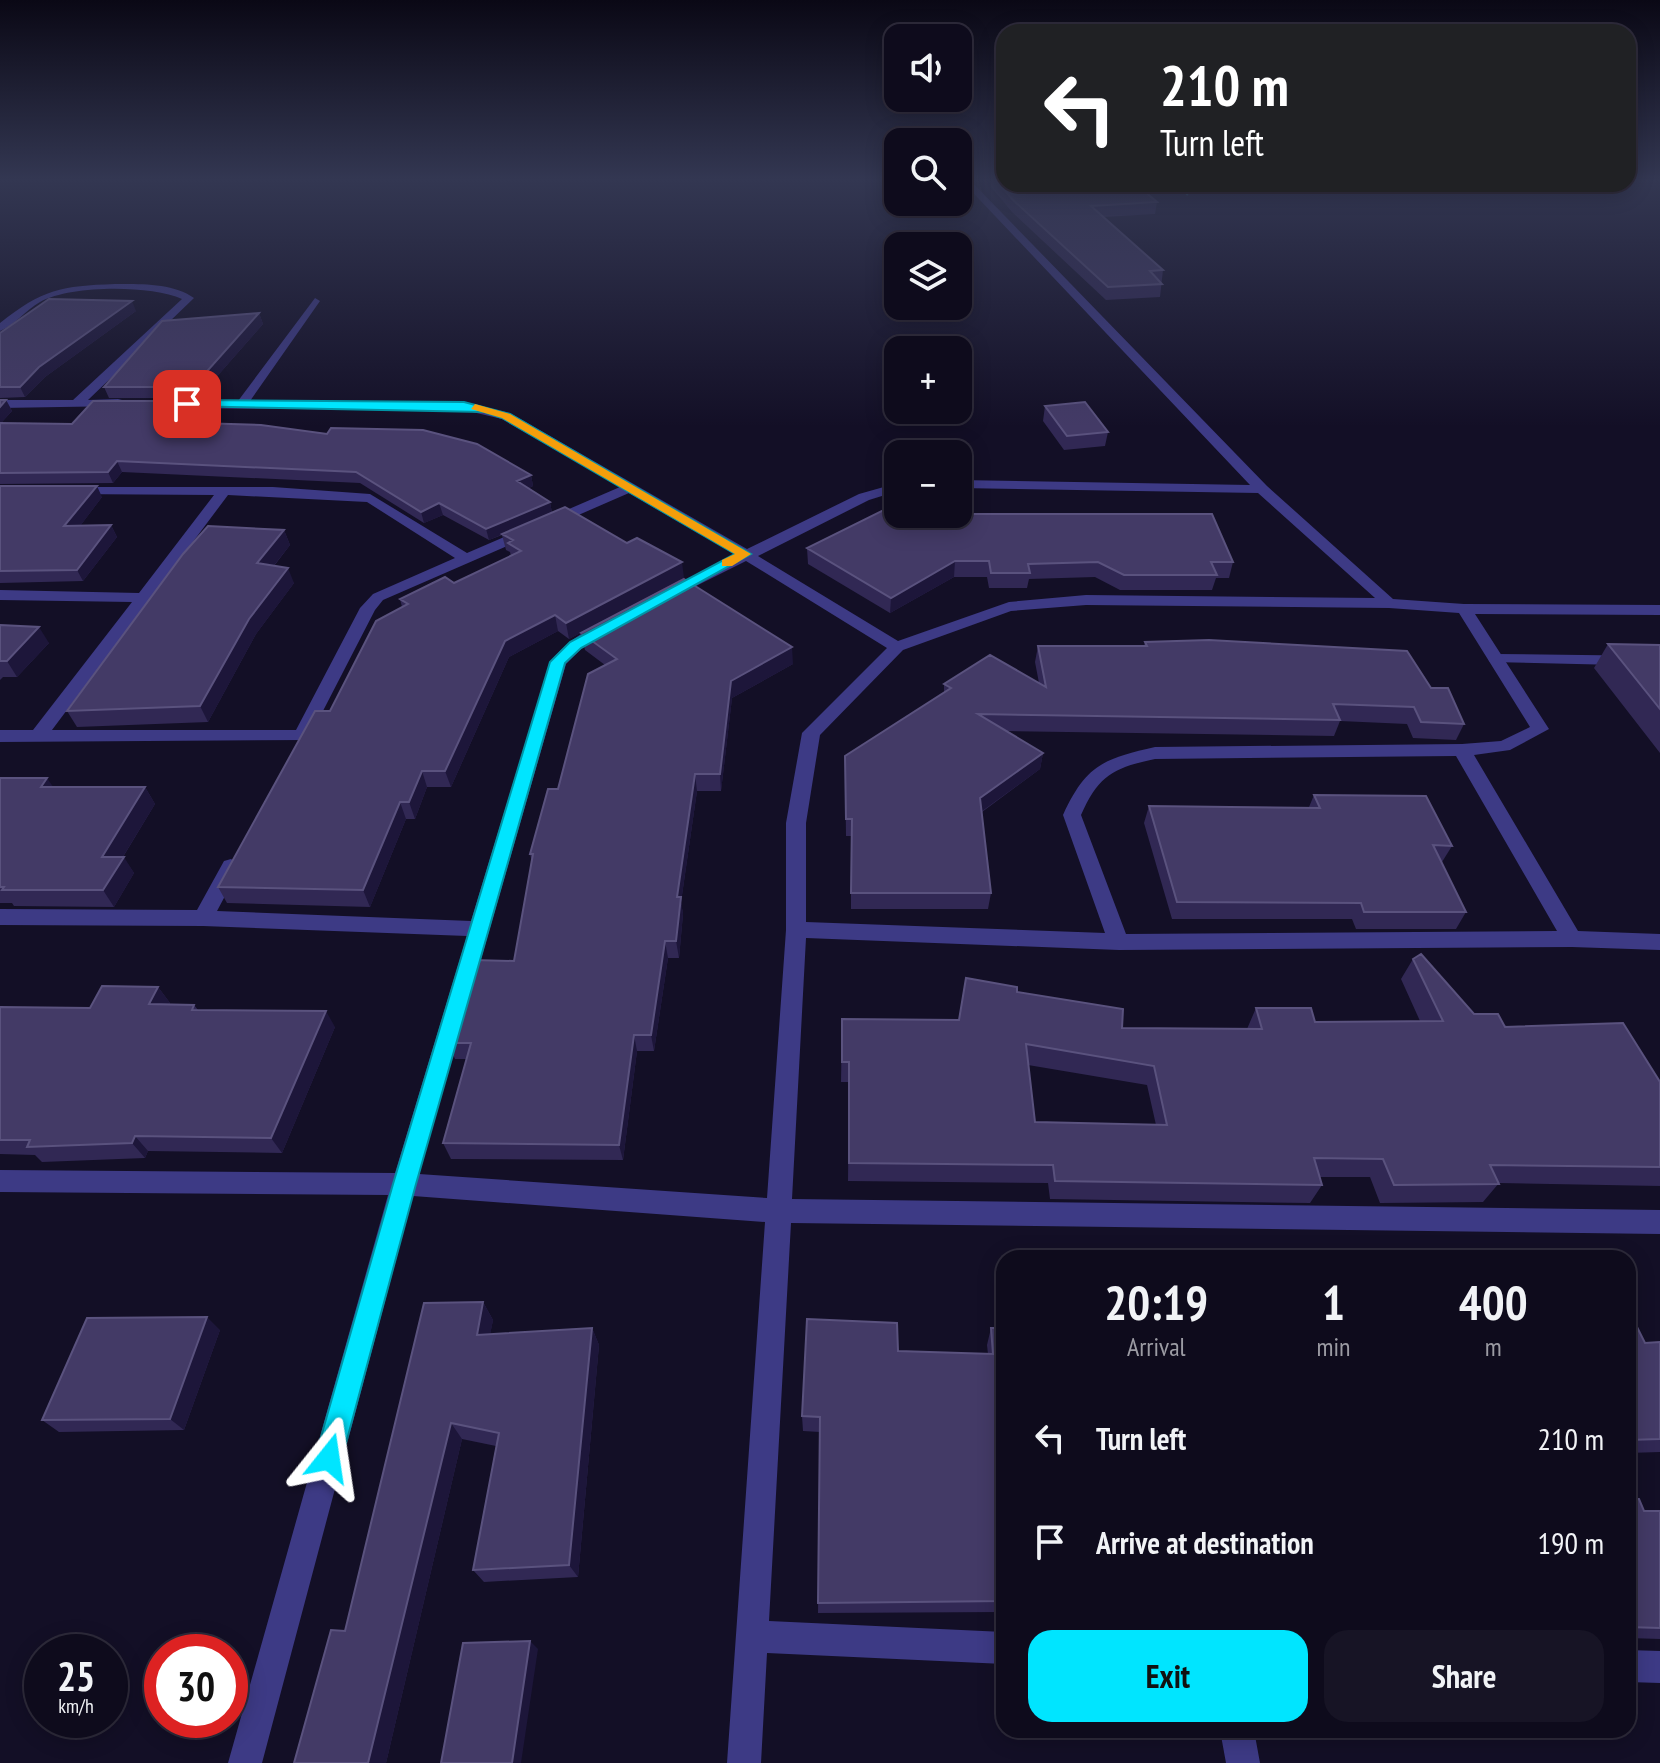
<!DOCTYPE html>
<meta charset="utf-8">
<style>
body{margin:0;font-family:"PT Sans Narrow",sans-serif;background:#171425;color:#f1f3f6;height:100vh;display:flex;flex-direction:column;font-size:30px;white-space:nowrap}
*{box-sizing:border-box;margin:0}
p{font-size:26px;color:#9b9ba3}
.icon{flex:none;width:44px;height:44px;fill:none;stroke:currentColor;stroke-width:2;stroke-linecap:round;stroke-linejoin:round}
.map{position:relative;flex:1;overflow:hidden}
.drawer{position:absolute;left:996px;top:1250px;width:640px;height:488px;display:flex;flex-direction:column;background:#0e0b1c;border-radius:24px;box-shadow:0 4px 20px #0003,0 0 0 2px #2e2b3b}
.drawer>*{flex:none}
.banner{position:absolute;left:996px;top:24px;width:640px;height:168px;border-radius:24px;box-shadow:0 4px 20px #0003,0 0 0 2px #2e2b3b;background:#202124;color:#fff;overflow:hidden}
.buttons{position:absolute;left:884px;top:24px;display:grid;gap:16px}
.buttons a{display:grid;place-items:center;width:88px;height:88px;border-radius:16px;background:#0e0b1c;box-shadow:0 4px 20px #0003,0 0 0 2px #2e2b3b;font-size:40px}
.speed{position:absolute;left:24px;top:1634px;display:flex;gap:16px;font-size:40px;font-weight:700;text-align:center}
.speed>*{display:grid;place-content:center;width:104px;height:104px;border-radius:50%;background:#0e0b1c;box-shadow:0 4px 20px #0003,0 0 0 2px #2e2b3b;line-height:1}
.speed small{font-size:20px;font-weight:400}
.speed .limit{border:12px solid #d22;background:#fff;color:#111}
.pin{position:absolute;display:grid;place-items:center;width:68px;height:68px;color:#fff;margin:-34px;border-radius:16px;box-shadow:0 4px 12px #0006}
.me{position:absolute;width:88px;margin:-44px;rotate:15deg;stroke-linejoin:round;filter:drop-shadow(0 0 6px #0008)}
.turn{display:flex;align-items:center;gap:28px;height:168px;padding:0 32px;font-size:36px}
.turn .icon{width:104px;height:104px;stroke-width:2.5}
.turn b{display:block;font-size:56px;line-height:68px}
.eta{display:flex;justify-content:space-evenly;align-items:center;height:136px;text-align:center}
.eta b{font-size:48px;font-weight:600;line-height:56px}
.primary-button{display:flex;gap:16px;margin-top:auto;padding:16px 32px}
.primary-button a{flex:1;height:92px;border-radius:24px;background:#00e5ff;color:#111;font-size:32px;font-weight:600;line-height:92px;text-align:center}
.primary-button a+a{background:#171425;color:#f1f3f6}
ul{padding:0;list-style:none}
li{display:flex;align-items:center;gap:24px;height:104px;padding:0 32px}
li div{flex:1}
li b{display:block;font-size:30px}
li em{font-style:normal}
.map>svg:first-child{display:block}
</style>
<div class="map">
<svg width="1660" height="1763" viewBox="0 0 1660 1763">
<rect width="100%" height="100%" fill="#130f26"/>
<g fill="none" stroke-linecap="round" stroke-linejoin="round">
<!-- path -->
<path stroke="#2fb8b0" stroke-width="2" stroke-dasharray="2 3" stroke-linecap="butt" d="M 1175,184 L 1189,196"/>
<!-- service -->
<path fill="#3d3a85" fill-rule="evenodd" d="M 1496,654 L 1660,656 L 1660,666 L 1490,662 L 1488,659 Z"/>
<!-- minor -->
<path fill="#3d3a85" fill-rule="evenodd" d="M 961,180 L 970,180 L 1267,486 L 1393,599 L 1464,604 L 1660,605 L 1660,615 L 1475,614 L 1549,729 L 1510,750 L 1474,755 L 1578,931 L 1660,934 L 1660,950 L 1572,947 L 1119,950 L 806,938 L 792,1199 L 1660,1210 L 1660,1234 L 791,1223 L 769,1621 L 1004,1632 L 1004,1664 L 767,1653 L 761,1763 L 727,1763 L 765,1222 L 413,1196 L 262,1763 L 228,1763 L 388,1195 L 0,1192 L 0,1170 L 395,1173 L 467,936 L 203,926 L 0,925 L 0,909 L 197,910 L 224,861 L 231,859 L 241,866 L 217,911 L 471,921 L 550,662 C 563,646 591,621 613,625 L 613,631 L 582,648 L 566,664 L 419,1174 L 767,1198 L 786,930 L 786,823 L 802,733 L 887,648 L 746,561 L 672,598 L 662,598 L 662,592 L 736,555 L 629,493 L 383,600 L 375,610 L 308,740 L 0,742 L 0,730 L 33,730 L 132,602 L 0,600 L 0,590 L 139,593 L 214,495 L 67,494 L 65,491 L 72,487 L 273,487 L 370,494 L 467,553 L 620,487 L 502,419 L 464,410 L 158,408 L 152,404 L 158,400 L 238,401 L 315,298 L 320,301 L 250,401 L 464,402 L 510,413 L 747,549 L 859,494 L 898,483 L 898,491 L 869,500 L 758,556 L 898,641 L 1009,602 L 1086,595 L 1375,598 L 1258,493 L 958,488 L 958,480 L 1250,485 ZM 228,495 L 367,502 L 455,558 L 373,594 L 360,608 L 296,730 L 52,730 ZM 1086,605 L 1389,608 L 1459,613 L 1530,727 L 1501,741 L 1462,744 L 1155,747 C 1103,759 1086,765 1063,815 L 1105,933 L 806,922 L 806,823 L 820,735 L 903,650 L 1011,611 ZM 1456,756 L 1557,931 L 1126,934 L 1081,815 C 1099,775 1113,768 1155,759 Z
M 115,284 C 141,284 173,283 194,298 L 88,400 L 118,399 L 122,400 L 122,406 L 0,408 L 0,400 L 73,400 L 182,299 C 150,285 71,285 40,302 C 26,310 15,325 0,331 L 0,323 C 43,289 61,286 115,284 Z
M 1628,1650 L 1660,1651 L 1660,1683 L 1628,1682 Z
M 1220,1730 L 1254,1730 L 1260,1763 L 1226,1763 Z"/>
</g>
<!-- wall -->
<path fill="#312854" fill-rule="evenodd" d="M 992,180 L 1004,180 L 1157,202 L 1155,214 L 1104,217 L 1163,270 L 1160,297 L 1106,300 L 1012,212 L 991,187 Z
M 136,311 L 45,377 L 25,397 L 0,398 L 0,333 Z
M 259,313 L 263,324 L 198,398 L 109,398 L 104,387 Z
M 0,400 L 6,400 L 12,411 L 1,423 L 72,424 L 186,412 L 177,422 L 531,475 L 533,486 L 529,488 L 550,502 L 552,513 L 684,578 L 569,639 L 558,631 L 509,657 L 451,787 L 427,787 L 415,819 L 406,819 L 370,907 L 227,903 L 218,887 L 330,711 L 402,607 L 400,599 L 454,583 L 511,556 L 510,552 L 506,550 L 502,535 L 489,540 L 443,515 L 424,523 L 360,483 L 122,472 L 113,483 L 0,484 Z
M 1045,406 L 1108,432 L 1105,446 L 1064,450 L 1043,421 Z
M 0,486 L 102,497 L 80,526 L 111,525 L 117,537 L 83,581 L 0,583 Z
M 898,514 L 1233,562 L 1229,578 L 1216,578 L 1212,590 L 1120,590 L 1095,577 L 1029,579 L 1027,588 L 989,588 L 987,577 L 954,577 L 890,613 L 808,564 L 807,548 Z
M 284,530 L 290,545 L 274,566 L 294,583 L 256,634 L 208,722 L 77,727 L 67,711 Z
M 0,625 L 49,643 L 17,677 L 3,677 L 0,680 Z
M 581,633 L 793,664 L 732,698 L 721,791 L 697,791 L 681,902 L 683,914 L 679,958 L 668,958 L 654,1051 L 637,1051 L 623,1160 L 451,1159 L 443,1143 L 467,1059 L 455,1059 L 448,1043 L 514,961 L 532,862 L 530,854 L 558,789 L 605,665 L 585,650 Z
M 1145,642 L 1431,688 L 1464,724 L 1456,740 L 1413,738 L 1407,724 L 1340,721 L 1334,736 L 1006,731 L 1043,753 L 1040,769 L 982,812 L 991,893 L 988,909 L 851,909 L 851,836 L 846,836 L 845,756 L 944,693 L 944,684 L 1039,683 L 1035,662 L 1038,646 L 1144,646 Z
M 1608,644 L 1660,645 L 1660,753 L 1594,668 Z
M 0,778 L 53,787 L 145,787 L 155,804 L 123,857 L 134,873 L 114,907 L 14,906 L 12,903 L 0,903 Z
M 1314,795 L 1452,846 L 1442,862 L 1441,862 L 1466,912 L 1456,929 L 1356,929 L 1352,919 L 1172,919 L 1144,823 L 1149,806 L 1309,807 Z
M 1413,959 L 1474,1014 L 1660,1082 L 1660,1186 L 1499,1183 L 1483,1202 L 1380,1203 L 1370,1177 L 1320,1177 L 1322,1185 L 1310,1203 L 1050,1199 L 1048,1183 L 848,1181 L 849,1082 L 841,1082 L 842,1019 L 959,1020 L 1017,992 L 1122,1028 L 1247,1029 L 1256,1008 L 1315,1022 L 1420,1021 L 1401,979 ZM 1028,1065 L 1147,1085 L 1156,1125 L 1035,1122 Z
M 158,987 L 170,1003 L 169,1005 L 194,1005 L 198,1010 L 335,1027 L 282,1153 L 148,1151 L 145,1158 L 42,1162 L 35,1155 L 0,1154 L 0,1007 L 90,1008 Z
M 483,1302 L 493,1320 L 490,1334 L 592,1328 L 599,1345 L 578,1577 L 484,1582 L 473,1570 L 496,1446 L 462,1439 L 386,1763 L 294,1763 L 345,1631 Z
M 1628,1309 L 1645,1343 L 1660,1342 L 1660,1452 L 1628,1453 Z
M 991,1328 L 1004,1328 L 1004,1612 L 818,1613 L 820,1432 L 803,1431 L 802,1416 L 898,1351 L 988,1354 L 987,1345 Z
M 220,1330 L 184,1430 L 59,1432 L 42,1420 Z
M 1628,1490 L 1632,1499 L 1644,1511 L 1660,1511 L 1660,1639 L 1628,1638 Z"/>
<!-- shaded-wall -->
<path fill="#1d163a" d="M 132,301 L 136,311 L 45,377 L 25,397 L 20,387 L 39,367 Z
M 259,313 L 263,324 L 198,398 L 193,387 Z
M 6,400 L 12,411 L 0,424 L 0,407 Z
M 181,401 L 186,412 L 167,433 L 163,422 Z
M 117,461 L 122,472 L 113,483 L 108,472 Z
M 531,475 L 533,486 L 520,492 L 517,481 Z
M 97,486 L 102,497 L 71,538 L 64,526 Z
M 550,502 L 552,513 L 489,540 L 486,529 Z
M 439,503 L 443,515 L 424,523 L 421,512 Z
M 111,525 L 117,537 L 83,581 L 77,570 Z
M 284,530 L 290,545 L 264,578 L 257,563 Z
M 955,561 L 954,577 L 890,613 L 891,598 Z
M 682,562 L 684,578 L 569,639 L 566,623 Z
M 288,568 L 294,583 L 256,634 L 208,722 L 200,706 L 249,619 Z
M 555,615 L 558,631 L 509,657 L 451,787 L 445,771 L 505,641 Z
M 39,627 L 49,643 L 17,677 L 7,661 Z
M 792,647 L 793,664 L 732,698 L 721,791 L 720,774 L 731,681 Z
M 1043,753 L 1040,769 L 978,814 L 980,798 Z
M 422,771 L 427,787 L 415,819 L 409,802 Z
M 695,774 L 697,791 L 681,902 L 683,914 L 679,958 L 676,941 L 677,897 Z
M 47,778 L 58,794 L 41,787 Z
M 145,787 L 155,804 L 113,873 L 102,857 Z
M 400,802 L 406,819 L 370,907 L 363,890 Z
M 124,857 L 134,873 L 114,907 L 103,890 Z
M 665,941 L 668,958 L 654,1051 L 651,1035 Z
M 158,987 L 170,1003 L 160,1020 L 149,1004 Z
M 326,1011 L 335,1027 L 282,1153 L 271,1138 Z
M 634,1035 L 637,1051 L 623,1160 L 619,1145 Z
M 135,1136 L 148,1151 L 145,1158 L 132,1143 Z
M 483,1302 L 493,1320 L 487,1352 L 477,1335 Z
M 207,1317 L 220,1330 L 184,1430 L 170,1419 Z
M 592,1328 L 599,1345 L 578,1577 L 569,1565 Z
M 451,1423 L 462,1439 L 386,1763 L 368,1763 Z
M 530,1641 L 538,1649 L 521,1763 L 512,1763 Z"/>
<!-- building -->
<path fill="#433a66" stroke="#5a527e" stroke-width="2" fill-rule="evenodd" d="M 996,180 L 1004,180 L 1004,184 L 1136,184 L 1157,202 L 1091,206 L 1163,270 L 1150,271 L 1162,284 L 1108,287 L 1013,200 Z
M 49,299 L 132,301 L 39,367 L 20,387 L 0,387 L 0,333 Z
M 259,313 L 193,387 L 104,387 L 162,321 Z
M 0,400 L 6,400 L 0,407 Z
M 93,401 L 181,401 L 163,422 L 261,425 L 327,434 L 331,428 L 423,430 L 477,444 L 531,475 L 517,481 L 550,502 L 486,529 L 439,503 L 421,512 L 356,472 L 117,461 L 108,472 L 0,473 L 0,423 L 72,424 Z
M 1085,402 L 1108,432 L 1067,436 L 1045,406 Z
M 0,486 L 97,486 L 64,526 L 111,525 L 77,570 L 0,571 Z
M 898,503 L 898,514 L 1212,514 L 1233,562 L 1211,562 L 1217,575 L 1124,575 L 1098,562 L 1028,564 L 1030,573 L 991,573 L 989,561 L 955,561 L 891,598 L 807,548 Z
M 565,507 L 627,543 L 637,538 L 682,562 L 566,623 L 555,615 L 505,641 L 445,771 L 422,771 L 409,802 L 400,802 L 363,890 L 218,887 L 315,711 L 330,711 L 376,621 L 408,604 L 400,599 L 445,577 L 454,583 L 521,551 L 508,543 L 513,540 L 502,534 Z
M 208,526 L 284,530 L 257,563 L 288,568 L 249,619 L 200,706 L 67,711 L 183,554 Z
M 684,579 L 792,647 L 731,681 L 720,774 L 695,774 L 677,897 L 681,897 L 676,941 L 665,941 L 651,1035 L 634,1035 L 619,1145 L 443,1143 L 471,1043 L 448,1043 L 473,960 L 514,961 L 533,854 L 530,854 L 548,789 L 558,789 L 588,674 L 617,659 L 581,633 Z
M 0,625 L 39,627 L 7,661 L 0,661 Z
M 1209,640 L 1407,651 L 1431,688 L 1448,688 L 1464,724 L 1421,722 L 1414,707 L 1333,704 L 1340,720 L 978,714 L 1043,753 L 980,798 L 991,893 L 851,893 L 852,819 L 846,819 L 845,756 L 951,688 L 944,684 L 990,655 L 1046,687 L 1038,646 L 1147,646 L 1145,642 Z
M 1608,644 L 1660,645 L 1660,709 Z
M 0,778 L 47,778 L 41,787 L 145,787 L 102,857 L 124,857 L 103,890 L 2,890 L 4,887 L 0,887 Z
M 1314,795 L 1426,796 L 1452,846 L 1433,845 L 1466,912 L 1364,912 L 1361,903 L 1177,902 L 1149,806 L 1320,808 Z
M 1421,954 L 1474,1014 L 1498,1014 L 1505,1027 L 1623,1023 L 1660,1082 L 1660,1167 L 1490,1165 L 1499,1184 L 1394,1185 L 1383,1159 L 1314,1158 L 1322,1185 L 1055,1181 L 1053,1165 L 849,1163 L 849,1062 L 842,1062 L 842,1019 L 959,1020 L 966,978 L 1017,987 L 1017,992 L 1123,1009 L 1122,1028 L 1262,1029 L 1256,1008 L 1311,1008 L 1315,1022 L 1443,1021 L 1413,959 ZM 1026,1044 L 1154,1066 L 1167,1125 L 1035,1122 Z
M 102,986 L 158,987 L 149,1004 L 194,1005 L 192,1010 L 326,1011 L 271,1138 L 135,1136 L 132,1143 L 27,1147 L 30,1140 L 0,1140 L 0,1007 L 90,1008 Z
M 483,1302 L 477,1335 L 592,1328 L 569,1565 L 473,1570 L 499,1433 L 451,1423 L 368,1763 L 294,1763 L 331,1630 L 345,1631 L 424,1303 Z
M 1628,1309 L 1645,1343 L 1660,1342 L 1660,1439 L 1628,1440 Z
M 207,1317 L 170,1419 L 42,1420 L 87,1318 Z
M 807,1319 L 897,1323 L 898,1351 L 993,1354 L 991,1328 L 1004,1328 L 1004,1601 L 818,1603 L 820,1417 L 802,1416 Z
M 1628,1490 L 1632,1499 L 1639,1499 L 1644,1511 L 1660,1511 L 1660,1628 L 1628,1627 Z
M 530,1641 L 512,1763 L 441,1763 L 463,1643 Z"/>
<!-- sky -->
<linearGradient id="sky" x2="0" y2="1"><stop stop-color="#0a0815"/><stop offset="0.42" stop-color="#333752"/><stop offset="1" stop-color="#333752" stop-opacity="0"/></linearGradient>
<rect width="1660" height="427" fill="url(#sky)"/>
<!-- route -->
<path fill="#00e5ff" stroke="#0095a6" stroke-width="2" d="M 187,400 L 464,402 L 510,414 L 751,554 L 581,648 L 565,663 L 416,1184 L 342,1458 L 338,1468 L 329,1472 L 319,1468 L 315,1458 L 393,1184 L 550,662 L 570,642 L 735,554 L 502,418 L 484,412 L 183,406 Z"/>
<!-- slow -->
<path fill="#f59e0b" d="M 475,404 L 510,414 L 751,554 L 732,566 L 722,566 L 722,560 L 735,554 L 502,418 L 471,409 Z"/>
</svg>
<div class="buttons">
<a><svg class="icon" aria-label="sound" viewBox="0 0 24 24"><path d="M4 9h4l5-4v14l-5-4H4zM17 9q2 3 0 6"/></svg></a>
<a><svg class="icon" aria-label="search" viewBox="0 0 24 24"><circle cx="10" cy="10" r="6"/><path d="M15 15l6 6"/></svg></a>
<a><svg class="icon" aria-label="layers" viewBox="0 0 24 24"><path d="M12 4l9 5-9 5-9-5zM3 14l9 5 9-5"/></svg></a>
<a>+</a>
<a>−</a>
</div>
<div class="speed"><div>25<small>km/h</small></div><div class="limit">30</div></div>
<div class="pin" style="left:187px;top:404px;background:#d93025"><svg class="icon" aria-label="arrive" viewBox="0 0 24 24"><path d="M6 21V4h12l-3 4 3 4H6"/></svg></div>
<svg class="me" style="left:329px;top:1458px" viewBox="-20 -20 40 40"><path d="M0-17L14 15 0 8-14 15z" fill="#00e5ff" stroke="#fff" stroke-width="4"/></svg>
<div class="banner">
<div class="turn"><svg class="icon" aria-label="left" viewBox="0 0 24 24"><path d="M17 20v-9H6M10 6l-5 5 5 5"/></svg><div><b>210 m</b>Turn left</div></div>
</div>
<section class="drawer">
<div class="eta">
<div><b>20:19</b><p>Arrival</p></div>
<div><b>1</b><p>min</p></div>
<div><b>400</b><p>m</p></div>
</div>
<ul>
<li><svg class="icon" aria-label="left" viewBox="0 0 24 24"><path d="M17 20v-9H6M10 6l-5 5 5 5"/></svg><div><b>Turn left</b></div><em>210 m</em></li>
<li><svg class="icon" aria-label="arrive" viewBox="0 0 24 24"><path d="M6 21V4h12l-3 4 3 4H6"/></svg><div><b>Arrive at destination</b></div><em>190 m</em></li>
</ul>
<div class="primary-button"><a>Exit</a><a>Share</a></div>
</section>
</div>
